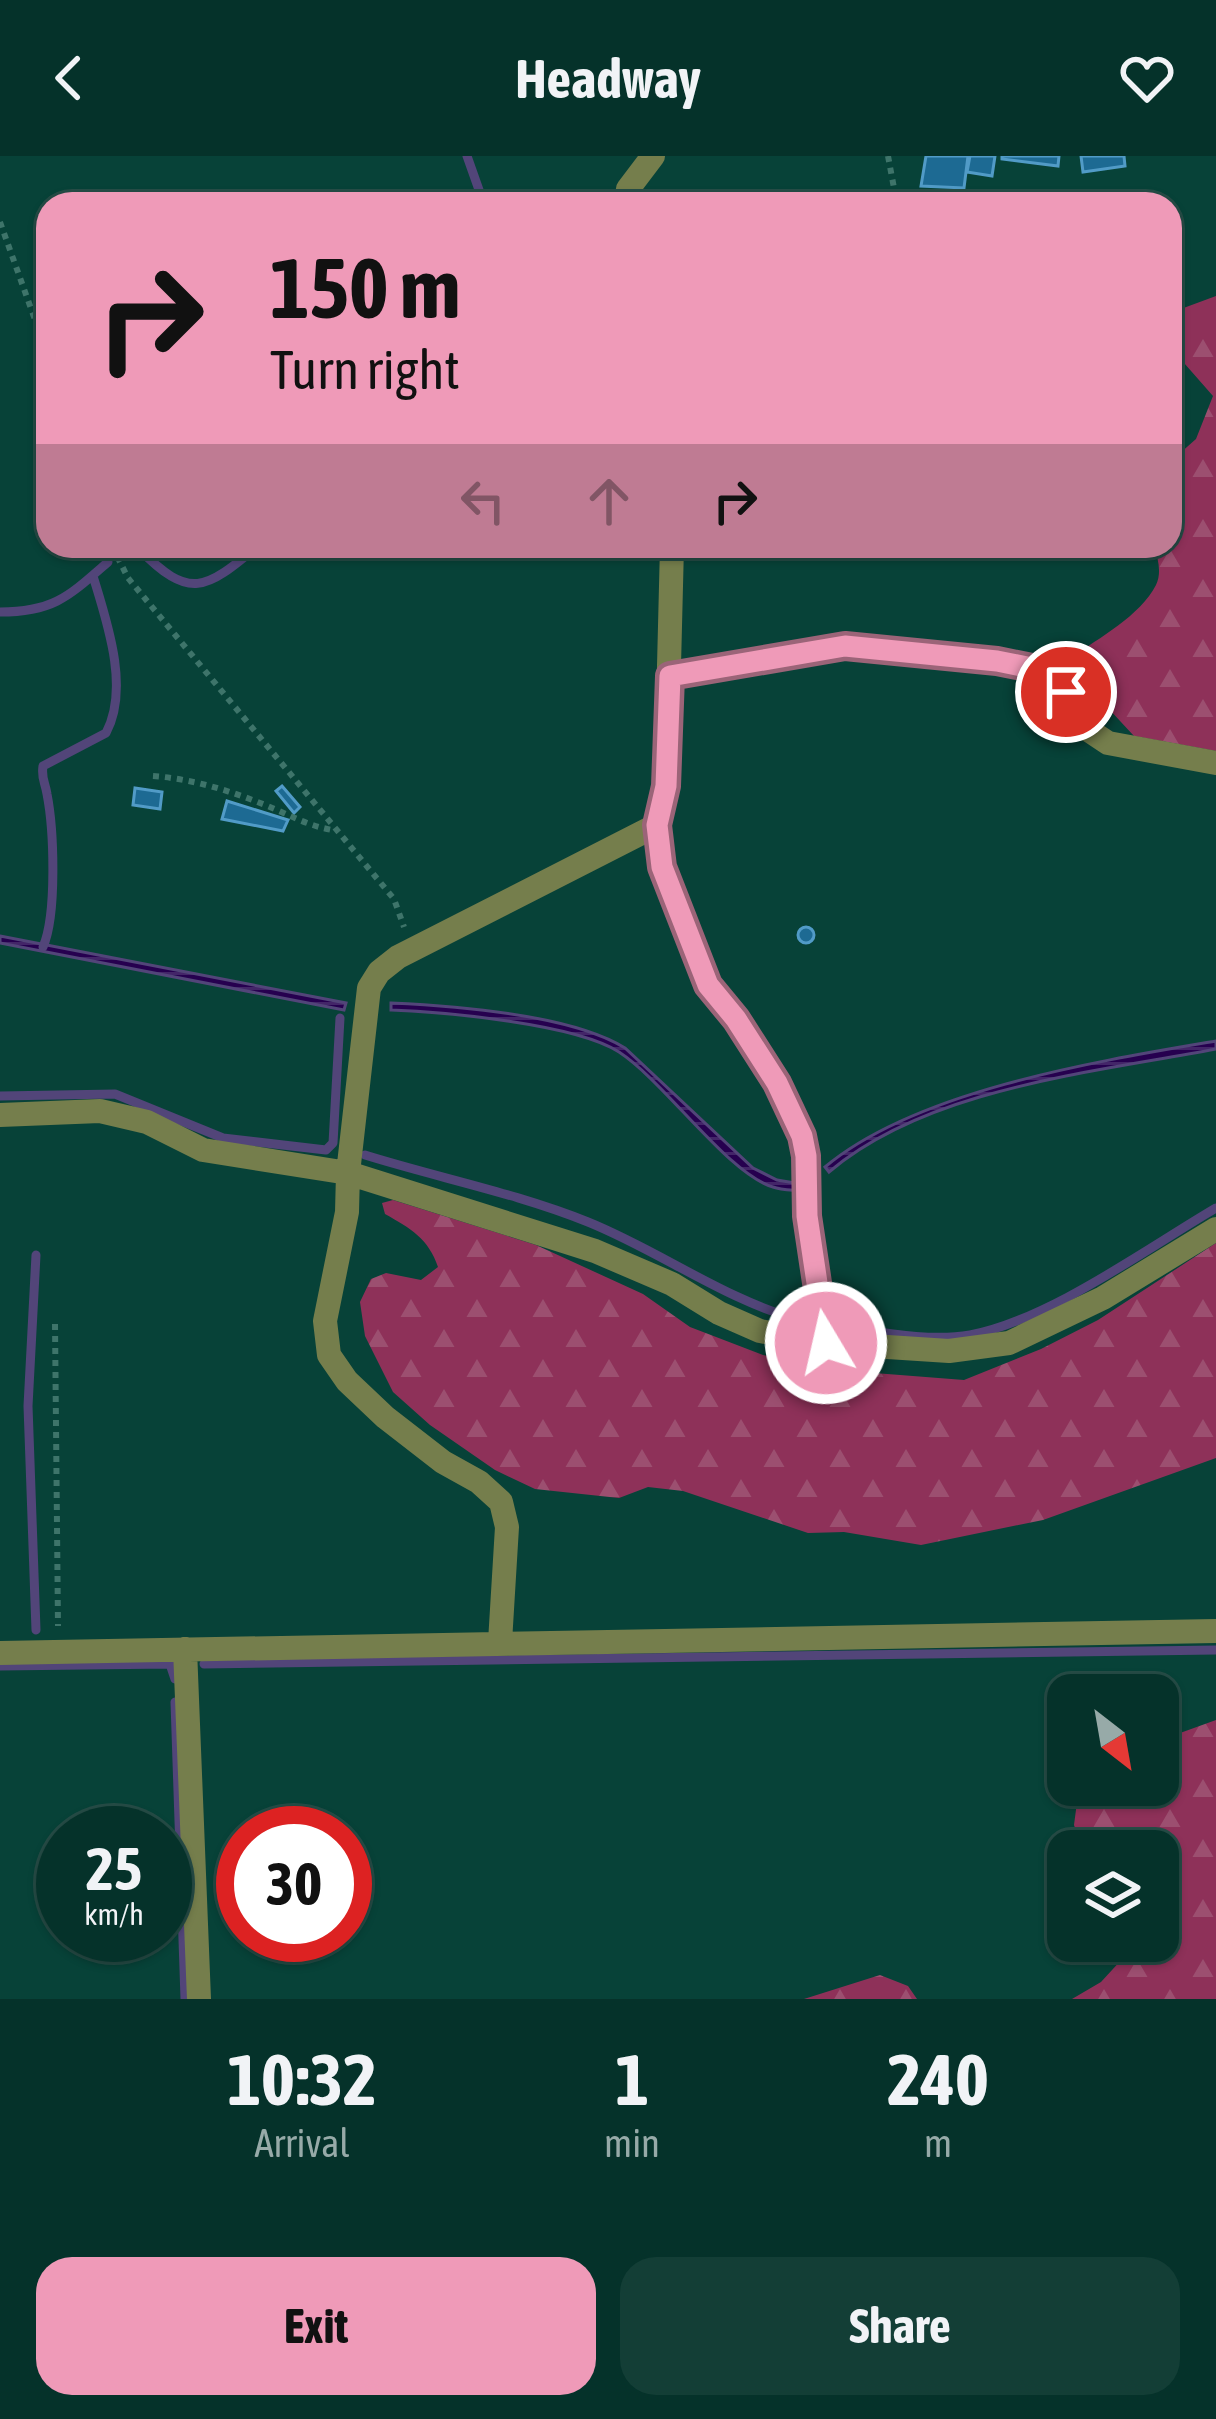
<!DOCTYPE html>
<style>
body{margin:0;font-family:"Asap Condensed",sans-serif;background:#133e36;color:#f1f3f6;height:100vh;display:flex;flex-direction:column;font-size:45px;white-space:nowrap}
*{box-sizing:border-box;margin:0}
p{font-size:39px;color:#97aaa8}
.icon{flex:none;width:66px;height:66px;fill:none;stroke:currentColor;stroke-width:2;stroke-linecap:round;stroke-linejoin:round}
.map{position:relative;height:1843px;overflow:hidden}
.panel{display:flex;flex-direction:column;background:#05322a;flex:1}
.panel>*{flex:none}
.banner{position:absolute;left:36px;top:36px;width:1146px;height:366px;border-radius:36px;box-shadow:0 3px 9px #0004,0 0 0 3px #264d47;background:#ef9ab8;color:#111;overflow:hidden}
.needle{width:78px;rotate:149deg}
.controls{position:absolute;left:1047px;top:1518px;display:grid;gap:24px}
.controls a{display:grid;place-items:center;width:132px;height:132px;border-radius:24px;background:#05322a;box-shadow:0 3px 9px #0004,0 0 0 3px #264d47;font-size:60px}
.speed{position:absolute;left:36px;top:1650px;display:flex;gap:24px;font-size:60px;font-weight:700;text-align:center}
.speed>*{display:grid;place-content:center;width:156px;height:156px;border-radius:50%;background:#05322a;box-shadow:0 3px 9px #0004,0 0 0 3px #264d47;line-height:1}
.speed small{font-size:30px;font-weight:400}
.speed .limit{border:18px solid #d22;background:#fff;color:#111}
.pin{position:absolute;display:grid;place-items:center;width:102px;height:102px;color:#fff;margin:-51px;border:6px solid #fff;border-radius:50%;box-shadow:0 3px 12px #0007}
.me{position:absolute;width:132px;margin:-66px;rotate:351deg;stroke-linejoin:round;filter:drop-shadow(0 0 9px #0008)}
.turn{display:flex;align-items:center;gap:42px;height:252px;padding:0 36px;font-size:54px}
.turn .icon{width:156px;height:156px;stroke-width:2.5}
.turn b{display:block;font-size:84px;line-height:102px}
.lanes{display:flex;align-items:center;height:114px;padding:0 36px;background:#0003;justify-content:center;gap:60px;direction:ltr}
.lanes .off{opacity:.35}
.eta{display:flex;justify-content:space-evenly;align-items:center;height:204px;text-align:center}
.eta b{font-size:72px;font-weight:700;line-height:84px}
.button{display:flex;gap:24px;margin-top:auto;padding:24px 36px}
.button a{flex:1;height:138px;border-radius:36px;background:#ef9ab8;color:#111;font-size:48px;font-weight:700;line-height:138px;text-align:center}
.button a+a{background:#133e36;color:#f1f3f6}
header{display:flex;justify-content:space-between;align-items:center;height:156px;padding:0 36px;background:#05322a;font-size:54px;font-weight:700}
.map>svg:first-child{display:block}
</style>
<header><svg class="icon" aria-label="back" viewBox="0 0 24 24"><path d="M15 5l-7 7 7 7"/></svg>Headway<svg class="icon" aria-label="heart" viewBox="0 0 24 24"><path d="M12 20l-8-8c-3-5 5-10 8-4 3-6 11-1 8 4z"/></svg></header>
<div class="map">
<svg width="1216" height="1843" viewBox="0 0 1216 1843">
<defs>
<pattern id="forest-firs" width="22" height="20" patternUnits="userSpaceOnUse" patternTransform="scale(3)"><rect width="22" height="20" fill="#8e3159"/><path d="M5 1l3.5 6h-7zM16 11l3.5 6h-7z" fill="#9c4f70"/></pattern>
<pattern id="water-rules" width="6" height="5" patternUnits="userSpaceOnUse" patternTransform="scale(3)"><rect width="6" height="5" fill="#26004f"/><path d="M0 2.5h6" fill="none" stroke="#432568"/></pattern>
</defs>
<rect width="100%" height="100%" fill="#074238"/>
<!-- forest -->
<path fill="url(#forest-firs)" d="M 1216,140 L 1216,595 L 1134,580 L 1081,523 L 1072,501 C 1099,482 1140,460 1156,429 C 1162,416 1158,403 1154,390 L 1170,390 L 1170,306 L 1196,283 L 1213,240 L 1170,191 L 1170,157 Z
M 393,1044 L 536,1089 L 643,1138 L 690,1171 L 763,1199 L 836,1214 L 964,1224 L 1041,1193 L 1098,1164 L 1216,1087 L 1216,1302 L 1043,1364 L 921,1389 L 844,1376 L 808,1377 L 683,1335 L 648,1331 L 619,1342 L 535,1333 L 495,1314 L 430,1269 L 393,1236 L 365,1180 L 360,1146 L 371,1123 L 386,1117 L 421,1124 L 438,1111 C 429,1083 410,1072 385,1058 L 382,1047 Z
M 1216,1564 L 1216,1843 L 1072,1843 L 1101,1826 L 1135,1789 L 1134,1785 L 1158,1785 L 1158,1695 L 1083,1695 L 1074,1669 L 1079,1631 L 1158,1629 L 1158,1585 Z
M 880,1819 L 908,1830 L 917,1843 L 804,1843 Z"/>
<!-- water -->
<path fill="url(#water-rules)" stroke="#524579" stroke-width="3" d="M 0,780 L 346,847 L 344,854 L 0,787 Z
M 391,847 C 456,850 570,858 625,892 L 753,1012 L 777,1024 L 801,1028 L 801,1035 C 792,1034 781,1034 773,1031 C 728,1018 665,926 619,896 C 576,868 445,856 391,854 Z
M 1216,885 L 1216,893 C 1091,917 928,932 829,1016 L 825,1011 C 917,934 1098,905 1216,885 Z"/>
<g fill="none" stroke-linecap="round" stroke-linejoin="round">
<!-- stream -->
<path stroke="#524579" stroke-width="9" d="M 467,0 L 484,48
M 138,392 C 190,445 205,434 258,390
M 0,456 C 54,456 69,440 108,406
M 43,791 C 57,759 54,674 47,638 C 45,626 41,622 43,610 L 106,577 C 130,532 107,466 93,420
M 0,940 L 115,938 L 223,982 L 326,994 L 333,987 L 340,862
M 365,999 C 439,1022 516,1037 588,1066 C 660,1095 725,1144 800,1164
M 841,1170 C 882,1176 929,1186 970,1179 C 1049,1164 1146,1093 1216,1052
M 36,1474 L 28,1250 L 36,1099
M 204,1508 L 1216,1494
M 0,1510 L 170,1508 L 175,1523
M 175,1546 L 185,1843"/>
</g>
<!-- building -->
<path fill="#1d6a93" stroke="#519bc7" stroke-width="3" d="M 926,0 L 968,0 L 964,32 L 921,30 Z
M 970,0 L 995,0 L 992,20 L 967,16 Z
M 1002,0 L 1059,0 L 1058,10 L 1002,3 Z
M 1081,0 L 1124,0 L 1125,10 L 1083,16 Z
M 282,630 L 300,651 L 294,657 L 276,635 Z
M 135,632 L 162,636 L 160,653 L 133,649 Z
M 227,645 L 288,664 L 283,675 L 222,663 Z
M798 779a8 8 0 1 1 16 0a8 8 0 1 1-16 0Z"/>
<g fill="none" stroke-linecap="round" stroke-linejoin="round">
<!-- path -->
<path stroke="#3e746a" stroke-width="6" stroke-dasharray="6 6" stroke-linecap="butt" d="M 888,0 L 897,48
M 0,66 L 48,200
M 112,390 L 128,422 L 394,743 L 404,771
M 153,620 C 195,623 238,637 277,654 C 297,663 311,670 332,674
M 55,1168 L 58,1470"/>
<!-- minor -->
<path stroke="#757e4c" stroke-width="24" d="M 634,48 L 628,33 L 653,0
M 670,520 L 845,490 L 997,505 L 1042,514 L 1053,520 L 1087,573 L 1108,587 L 1216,607
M 657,669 L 662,711 L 708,829 L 736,863 L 777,927 L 802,980 L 806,1000 L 807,1060 L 826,1187
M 0,959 L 100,955 L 147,966 L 203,994 L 348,1017 L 595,1095 L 672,1128 L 719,1157 L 760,1175 L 826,1187 L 949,1195 L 1009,1187 L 1103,1142 L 1216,1073
M 500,1486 L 507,1371 L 501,1346 L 479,1326 L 443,1306 L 385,1261 L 347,1225 L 329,1199 L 325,1165 L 347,1056 L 348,1017 L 369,832 L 379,816 L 398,801 L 657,669 L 666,630 L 672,390
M 185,1493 L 199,1843
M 0,1497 L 1216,1475"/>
</g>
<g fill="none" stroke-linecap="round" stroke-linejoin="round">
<defs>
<path id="route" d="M 826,1187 L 807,1060 L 806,1000 L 802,980 L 777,927 L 736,863 L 708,829 L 662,711 L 657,669 L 666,630 L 670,520 L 845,490 L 997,505 L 1042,514 L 1054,520 L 1066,536"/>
</defs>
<!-- route casing -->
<use href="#route" stroke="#9b6478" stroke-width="30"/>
<!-- route -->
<use href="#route" stroke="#ef9ab8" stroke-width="21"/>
</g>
</svg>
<div class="controls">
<a><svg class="needle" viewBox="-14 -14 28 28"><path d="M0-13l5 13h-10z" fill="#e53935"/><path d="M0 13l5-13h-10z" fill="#97aaa8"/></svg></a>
<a><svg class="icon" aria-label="layers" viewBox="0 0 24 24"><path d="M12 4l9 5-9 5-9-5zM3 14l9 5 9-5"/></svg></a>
</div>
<div class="speed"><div>25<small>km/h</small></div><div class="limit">30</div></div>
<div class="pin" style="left:1066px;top:536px;background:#d93025"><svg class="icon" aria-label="arrive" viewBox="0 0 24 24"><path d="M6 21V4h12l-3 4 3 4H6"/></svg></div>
<svg class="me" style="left:826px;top:1187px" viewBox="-20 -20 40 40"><circle r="17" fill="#ef9ab8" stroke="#fff" stroke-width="3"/><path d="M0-11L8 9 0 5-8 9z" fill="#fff"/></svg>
<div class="banner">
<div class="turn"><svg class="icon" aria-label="right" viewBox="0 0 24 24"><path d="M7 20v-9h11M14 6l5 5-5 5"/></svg><div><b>150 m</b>Turn right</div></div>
<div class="lanes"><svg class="icon off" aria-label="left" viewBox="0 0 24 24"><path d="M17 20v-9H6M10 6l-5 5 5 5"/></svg><svg class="icon off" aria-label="ahead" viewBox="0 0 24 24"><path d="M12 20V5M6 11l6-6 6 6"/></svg><svg class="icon" aria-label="right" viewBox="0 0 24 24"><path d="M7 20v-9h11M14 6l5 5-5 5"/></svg></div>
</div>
</div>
<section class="panel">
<div class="eta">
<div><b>10:32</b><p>Arrival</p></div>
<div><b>1</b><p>min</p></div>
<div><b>240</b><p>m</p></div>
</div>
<div class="button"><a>Exit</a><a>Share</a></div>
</section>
